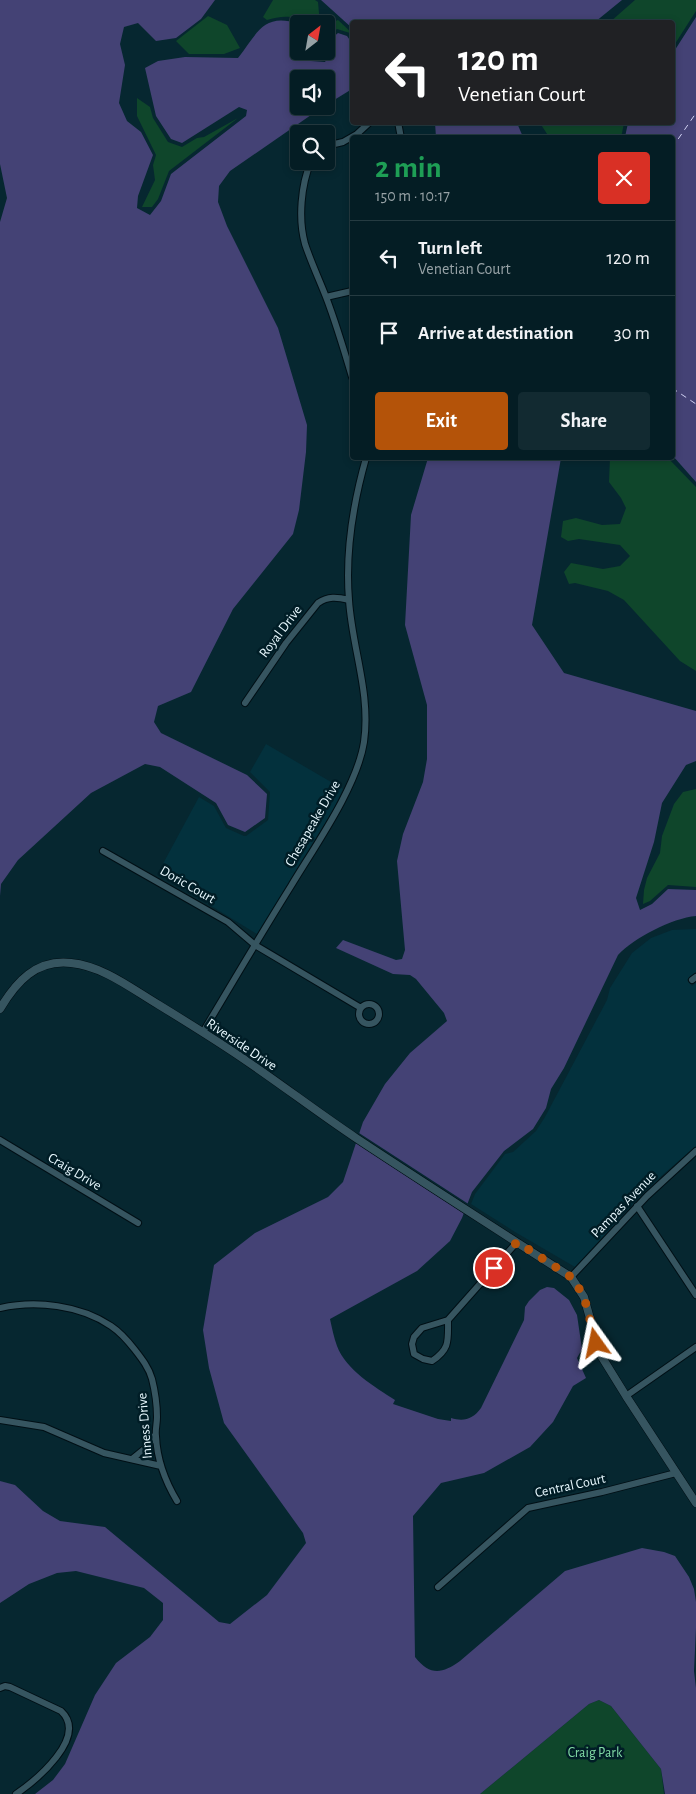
<!DOCTYPE html>
<meta charset="utf-8">
<style>
body{margin:0;font-family:"Alegreya Sans",sans-serif;background:#122a31;color:#f1f3f6;height:100vh;display:flex;flex-direction:column;font-size:19px;white-space:nowrap}
*{box-sizing:border-box;margin:0}
p{font-size:16px;color:#97a2a6}
.icon{flex:none;width:28px;height:28px;fill:none;stroke:currentColor;stroke-width:2;stroke-linecap:round;stroke-linejoin:round}
.map{position:relative;flex:1;overflow:hidden}
.sheet{position:absolute;left:350px;top:135px;width:325px;height:325px;display:flex;flex-direction:column;background:#041d24;border-radius:5px;box-shadow:0 2px 8px #0003,0 0 0 1px #253b41}
.sheet>*{flex:none}
.top-card{position:absolute;left:350px;top:20px;width:325px;height:105px;border-radius:5px;box-shadow:0 2px 8px #0003,0 0 0 1px #253b41;background:#202124;color:#fff;overflow:hidden}
.needle{width:32px;rotate:31deg}
.buttons{position:absolute;left:290px;top:15px;display:grid;gap:10px}
.buttons a{display:grid;place-items:center;width:45px;height:45px;border-radius:5px;background:#041d24;box-shadow:0 2px 8px #0003,0 0 0 1px #253b41;font-size:25px}
.pin{position:absolute;display:grid;place-items:center;width:42px;height:42px;color:#fff;margin:-21px;border:2px solid #fff;border-radius:50%;box-shadow:0 1px 5px #0007}
.me{position:absolute;width:55px;margin:-28px;rotate:348deg;stroke-linejoin:round;filter:drop-shadow(0 0 4px #0008)}
.turn{display:flex;align-items:center;gap:18px;height:105px;padding:0 25px;font-size:22px}
.turn .icon{width:65px;height:65px;stroke-width:2.5}
.turn b{display:block;font-size:35px;line-height:42px}
.round{display:grid;place-items:center;flex:none;width:52px;height:52px;border-radius:5px;background:#122a31}
.headline{display:flex;align-items:center;justify-content:space-between;height:85px;padding:0 25px}
h1{font-size:30px;font-weight:700;line-height:38px;color:#1e9e55}
.button{display:flex;gap:10px;margin-top:auto;padding:10px 25px}
.button a{flex:1;height:58px;border-radius:5px;background:#b45309;color:#fff;font-size:20px;font-weight:700;line-height:58px;text-align:center}
.button a+a{background:#122a31;color:#f1f3f6}
ul{padding:0;list-style:none}
li{display:flex;align-items:center;gap:15px;height:75px;padding:0 25px;border-top:1px solid #253b41}
li div{flex:1}
li b{display:block;font-size:19px}
li em{font-style:normal}
.map>svg:first-child{display:block}
</style>
<div class="map">
<svg width="696" height="1794" viewBox="0 0 696 1794">
<rect width="100%" height="100%" fill="#062730"/>
<!-- built -->
<path fill="#03313d" d="M 266,744 L 343,789 L 333,810 L 257,934 L 158,873 L 199,797 L 214,806 L 226,828 L 244,836 L 246,836 L 268,820 L 270,792 L 250,772 Z
M 696,929 L 696,972 L 687,980 L 692,986 L 696,983 L 696,1146 L 660,1177 L 632,1205 L 575,1267 L 515,1232 L 471,1204 L 475,1194 L 505,1154 L 513,1152 L 536,1131 L 545,1117 L 607,1000 L 610,988 L 632,953 L 651,938 L 672,930 Z"/>
<!-- green -->
<path fill="#0f462b" d="M 273,0 L 315,0 L 318,2 L 320,24 L 303,24 C 293,13 279,17 267,20 L 263,17 Z
M 635,0 L 696,0 L 696,11 L 673,47 L 672,22 L 610,22 Z
M 208,16 L 227,25 L 240,48 L 224,54 L 189,54 L 176,41 Z
M 338,20 L 352,33 L 352,37 L 350,33 L 337,29 L 328,37 L 330,48 L 323,58 L 314,58 L 313,51 L 326,51 L 326,25 Z
M 137,98 L 150,107 L 153,118 L 168,142 L 182,147 L 197,138 L 204,137 L 238,118 L 169,171 L 158,199 L 152,207 L 142,207 L 155,180 L 153,165 L 156,155 L 137,116 Z
M 540,123 L 624,123 L 621,138 L 549,137 Z
M 610,458 L 668,458 L 696,487 L 696,671 L 680,661 L 624,600 L 608,591 L 575,583 L 569,584 L 564,572 L 571,563 L 603,569 L 620,566 L 630,556 L 620,545 L 579,539 L 568,541 L 561,537 L 563,521 L 576,518 L 602,525 L 620,524 L 626,508 L 621,498 L 609,482 Z
M 696,789 L 696,887 L 668,885 L 650,901 L 643,904 L 644,890 L 647,878 L 660,853 L 662,836 L 674,804 L 683,792 Z
M 599,1700 L 611,1706 L 661,1769 L 664,1794 L 480,1794 L 589,1704 Z"/>
<!-- water -->
<path fill="#444275" d="M 0,0 L 215,0 L 201,19 L 176,38 L 156,41 L 138,23 L 124,27 L 120,44 L 125,65 L 119,103 L 127,121 L 141,132 L 153,155 L 138,196 L 137,208 L 150,215 L 161,201 L 171,174 L 246,116 L 247,110 L 239,107 L 182,143 L 171,139 L 156,116 L 145,68 L 158,61 L 185,57 L 238,58 C 257,34 263,12 299,24 L 299,51 L 309,51 L 311,61 L 325,62 L 333,48 L 332,38 L 338,33 L 347,36 L 352,43 L 352,89 L 326,105 L 326,79 L 299,79 L 299,106 L 324,106 L 230,171 L 219,186 L 218,202 L 227,226 L 278,328 L 307,425 L 306,452 L 299,510 L 293,534 L 233,609 L 191,692 L 158,706 L 154,722 L 161,733 L 247,775 L 267,794 L 265,818 L 245,832 L 228,825 L 216,803 L 160,767 L 145,764 L 91,793 L 18,860 L 1,884 L 0,896 L 0,222 L 7,198 L 0,164 Z
M 321,0 L 622,0 L 595,22 L 352,22 L 352,28 Z
M 696,17 L 696,482 L 673,456 L 672,138 L 625,137 L 628,123 L 672,122 L 673,53 Z
M 435,123 L 517,123 L 523,137 L 436,137 Z
M 428,458 L 561,458 L 532,625 L 564,673 L 696,711 L 696,761 L 686,765 L 662,803 L 654,842 L 636,898 L 640,910 L 652,904 L 668,889 L 696,890 L 696,916 C 672,918 634,938 618,955 L 564,1068 L 551,1089 L 546,1108 L 533,1129 L 504,1151 L 472,1192 L 462,1218 L 450,1241 L 417,1271 L 330,1319 C 332,1328 334,1338 337,1346 C 346,1370 375,1387 395,1400 L 393,1404 L 438,1419 L 451,1421 L 451,1418 C 464,1422 473,1419 481,1408 L 524,1320 L 525,1307 L 529,1301 L 540,1290 L 547,1287 L 554,1288 L 569,1300 L 577,1315 L 582,1349 L 577,1358 L 586,1378 L 573,1386 L 553,1422 L 530,1447 L 484,1473 L 441,1483 L 413,1516 L 415,1657 C 430,1676 442,1674 460,1661 L 565,1571 L 642,1548 L 664,1552 L 675,1556 L 689,1577 L 694,1589 L 696,1602 L 696,1628 L 694,1671 L 696,1688 L 696,1794 L 665,1794 L 661,1769 L 611,1706 L 599,1700 L 589,1704 L 480,1794 L 35,1794 L 53,1780 L 65,1764 L 95,1695 L 116,1663 L 150,1637 L 163,1620 L 163,1603 L 144,1588 L 76,1571 L 57,1573 L 29,1584 L 0,1603 L 0,1481 L 15,1485 L 43,1511 L 60,1521 L 105,1527 L 219,1622 L 230,1624 L 267,1595 L 306,1543 L 303,1533 L 224,1423 L 209,1368 L 203,1330 L 214,1265 L 255,1233 L 328,1197 L 343,1182 L 363,1122 L 385,1084 L 410,1053 L 447,1021 L 444,1013 L 416,979 L 410,975 L 393,974 L 336,948 L 343,940 L 396,960 L 402,959 L 405,950 L 397,861 L 403,834 L 423,782 L 427,759 L 427,705 L 405,625 L 411,515 Z"/>
<!-- pier -->
<path fill="#062730" d="M 359,1133 L 470,1205 L 466,1215 L 354,1142 Z"/>
<g fill="none" stroke-linecap="round" stroke-linejoin="round">
<!-- ferry -->
<path stroke="#d1d2f3" stroke-width="1" stroke-dasharray="6 5" stroke-linecap="butt" d="M 672,148 L 696,113
M 672,388 L 696,404"/>
<defs>
<path id="minor" d="M 398,122 L 401,138
M 326,146 L 343,142 L 357,134 L 370,122
M 311,161 C 301,185 298,219 305,244 C 311,262 319,279 326,297 C 336,323 344,350 352,377
M 326,297 L 352,291
M 245,703 L 286,643 L 318,603 C 328,596 337,597 349,600
M 103,851 L 228,922 L 255,945 L 361,1008
M 692,980 L 696,977
M359 1014a10 10 0 1 1 20 0a10 10 0 1 1-20 0Z
M 203,1032 C 232,983 261,934 291,886 C 315,846 357,787 364,742 C 371,693 352,648 349,600 C 345,551 353,504 366,458
M 0,1140 L 138,1223
M 637,1206 L 696,1295
M 571,1277 L 647,1196 L 696,1151
M 0,1308 C 36,1300 80,1305 111,1326 C 120,1332 128,1341 135,1350 C 142,1359 149,1368 152,1379 C 155,1391 157,1405 157,1417 C 157,1424 155,1430 156,1436 C 157,1460 165,1481 177,1501
M 448,1320 C 448,1341 450,1349 432,1361 L 423,1359 L 414,1354 L 412,1344 L 414,1337 L 422,1328 L 448,1320 L 517,1242
M 626,1396 L 696,1347
M 0,1420 L 44,1427 L 104,1453 L 161,1466
M 132,1459 L 148,1446 L 155,1435
M 438,1587 L 528,1508 L 602,1492 L 676,1473
M 0,1688 L 5,1686 L 10,1687 L 61,1711 C 89,1737 35,1781 16,1794"/>
<path id="tertiary" d="M 0,1009 C 16,982 36,959 71,963 C 103,966 132,989 159,1005 C 190,1024 221,1043 251,1064 C 286,1088 320,1114 356,1138 C 427,1185 499,1231 571,1277 L 584,1297 L 600,1354 L 626,1396 L 696,1503"/>
</defs>
<!-- minor casing -->
<use href="#minor" stroke="#000f15" stroke-width="8"/>
<!-- tertiary casing -->
<use href="#tertiary" stroke="#000f15" stroke-width="9"/>
<!-- minor -->
<use href="#minor" stroke="#365560" stroke-width="6"/>
<!-- tertiary -->
<use href="#tertiary" stroke="#365560" stroke-width="8"/>
</g>
<g fill="none" stroke-linecap="round" stroke-linejoin="round">
<!-- route -->
<path stroke="#b45309" stroke-width="9" stroke-dasharray="0 16.2" d="M 494,1268 L 517,1242 L 571,1277 L 577,1284 L 586,1304 L 596,1343"/>
</g>
<g text-anchor="middle" stroke-width="5" stroke-linejoin="round" paint-order="stroke">
<!-- street labels -->
<g font-size="14" fill="#e7f8fe" stroke="#001d26">
<text transform="translate(280 631) rotate(-53)" y="5">Royal Drive</text>
<text transform="translate(312 823) rotate(-60)" y="5">Chesapeake Drive</text>
<text transform="translate(188 884) rotate(30)" y="5">Doric Court</text>
<text transform="translate(242 1044) rotate(34)" y="5">Riverside Drive</text>
<text transform="translate(75 1171) rotate(31)" y="5">Craig Drive</text>
<text transform="translate(623 1204) rotate(-46)" y="5">Pampas Avenue</text>
<text transform="translate(144 1426) rotate(-95)" y="5">Inness Drive</text>
<text transform="translate(570 1485) rotate(-12)" y="5">Central Court</text>
</g>
<!-- park labels -->
<g font-size="14" fill="#80daa5" stroke="#001d26">
<text x="595" y="1757">Craig Park</text>
</g>
</g>
</svg>
<div class="buttons">
<a><svg class="needle" viewBox="-14 -14 28 28"><path d="M0-13l5 13h-10z" fill="#e53935"/><path d="M0 13l5-13h-10z" fill="#97a2a6"/></svg></a>
<a><svg class="icon" aria-label="sound" viewBox="0 0 24 24"><path d="M4 9h4l5-4v14l-5-4H4zM17 9q2 3 0 6"/></svg></a>
<a><svg class="icon" aria-label="search" viewBox="0 0 24 24"><circle cx="10" cy="10" r="6"/><path d="M15 15l6 6"/></svg></a>
</div>
<div class="pin" style="left:494px;top:1268px;background:#d93025"><svg class="icon" aria-label="arrive" viewBox="0 0 24 24"><path d="M6 21V4h12l-3 4 3 4H6"/></svg></div>
<svg class="me" style="left:596px;top:1343px" viewBox="-20 -20 40 40"><path d="M0-17L14 15 0 8-14 15z" fill="#b45309" stroke="#fff" stroke-width="4"/></svg>
<div class="top-card">
<div class="turn"><svg class="icon" aria-label="left" viewBox="0 0 24 24"><path d="M17 20v-9H6M10 6l-5 5 5 5"/></svg><div><b>120 m</b>Venetian Court</div></div>
</div>
<section class="sheet">
<div class="headline"><div><h1>2 min</h1><p>150 m · 10:17</p></div><a class="round" style="background:#d93025;color:#fff"><svg class="icon" aria-label="close" viewBox="0 0 24 24"><path d="M6 6l12 12M18 6L6 18"/></svg></a></div>
<ul>
<li><svg class="icon" aria-label="left" viewBox="0 0 24 24"><path d="M17 20v-9H6M10 6l-5 5 5 5"/></svg><div><b>Turn left</b><p>Venetian Court</p></div><em>120 m</em></li>
<li><svg class="icon" aria-label="arrive" viewBox="0 0 24 24"><path d="M6 21V4h12l-3 4 3 4H6"/></svg><div><b>Arrive at destination</b></div><em>30 m</em></li>
</ul>
<div class="button"><a>Exit</a><a>Share</a></div>
</section>
</div>
